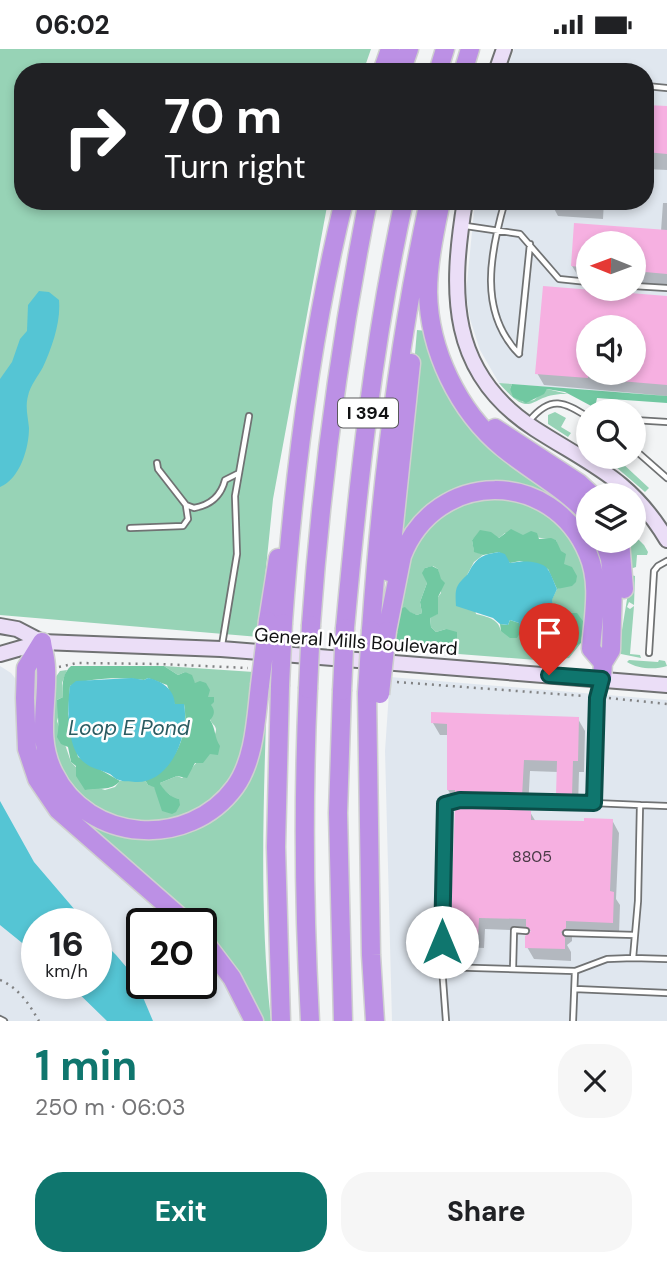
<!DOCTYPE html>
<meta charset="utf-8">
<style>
body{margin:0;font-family:"DM Sans",sans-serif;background:#f6f6f6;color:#202124;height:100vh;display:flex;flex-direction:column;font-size:26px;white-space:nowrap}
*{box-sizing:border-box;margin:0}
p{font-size:23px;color:#757577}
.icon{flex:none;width:38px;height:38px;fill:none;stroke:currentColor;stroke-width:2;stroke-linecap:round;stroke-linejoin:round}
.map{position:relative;height:972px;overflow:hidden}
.panel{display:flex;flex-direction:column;background:#fff;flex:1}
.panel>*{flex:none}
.banner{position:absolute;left:14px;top:14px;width:640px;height:147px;border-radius:28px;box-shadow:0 4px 10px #0003;background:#202124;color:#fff;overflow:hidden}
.needle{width:46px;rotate:271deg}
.buttons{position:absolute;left:576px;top:182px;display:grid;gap:14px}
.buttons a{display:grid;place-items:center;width:70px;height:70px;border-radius:50%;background:#fff;box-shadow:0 4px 10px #0003;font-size:35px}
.speed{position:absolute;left:21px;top:859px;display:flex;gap:14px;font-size:35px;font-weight:700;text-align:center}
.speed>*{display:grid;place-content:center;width:91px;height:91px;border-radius:50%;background:#fff;box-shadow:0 4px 10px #0003;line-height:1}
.speed small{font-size:18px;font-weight:400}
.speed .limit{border:4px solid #111;border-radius:10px;background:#fff;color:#111}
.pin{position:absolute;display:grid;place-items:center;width:60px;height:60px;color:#fff;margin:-72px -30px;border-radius:50% 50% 50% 0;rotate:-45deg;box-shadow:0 0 7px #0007}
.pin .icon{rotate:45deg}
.me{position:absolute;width:77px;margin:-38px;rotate:0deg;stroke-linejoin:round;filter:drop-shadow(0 0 5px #0008)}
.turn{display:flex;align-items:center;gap:24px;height:147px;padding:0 35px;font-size:32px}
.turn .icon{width:91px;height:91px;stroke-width:2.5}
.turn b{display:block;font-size:49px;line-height:60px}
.round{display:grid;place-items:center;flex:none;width:74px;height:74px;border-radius:28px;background:#f6f6f6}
.summary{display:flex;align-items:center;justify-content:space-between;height:119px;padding:0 35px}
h1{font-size:42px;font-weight:700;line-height:52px;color:#0f766e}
.primary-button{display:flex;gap:14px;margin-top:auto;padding:14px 35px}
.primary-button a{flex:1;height:80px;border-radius:28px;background:#0f766e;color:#fff;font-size:28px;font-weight:700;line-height:80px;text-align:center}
.primary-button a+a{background:#f6f6f6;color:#202124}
.status{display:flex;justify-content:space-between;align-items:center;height:49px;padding:0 35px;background:#fff;direction:ltr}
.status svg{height:19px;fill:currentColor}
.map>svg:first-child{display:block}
</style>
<div class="status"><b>06:02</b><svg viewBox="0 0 49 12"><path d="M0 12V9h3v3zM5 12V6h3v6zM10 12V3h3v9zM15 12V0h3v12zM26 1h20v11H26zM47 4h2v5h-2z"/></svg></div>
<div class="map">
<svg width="667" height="972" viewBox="0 0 667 972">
<rect width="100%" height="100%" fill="#f2f4f5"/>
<!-- built -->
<path fill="#e0e7ef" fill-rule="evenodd" d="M 514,0 L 667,0 L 667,347 L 499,334 L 480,301 L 470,270 L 466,244 L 475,152 L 646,152 L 646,23 L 506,23 ZM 588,194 L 634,194 L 634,240 L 588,240 ZM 588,278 L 634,278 L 634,324 L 588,324 Z
M 0,617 L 11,624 L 18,633 L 29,724 L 181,875 L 142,875 L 142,934 L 201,934 L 201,896 L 214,911 L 248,972 L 0,972 ZM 37,875 L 96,875 L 96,934 L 37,934 Z
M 390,628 L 667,651 L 667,972 L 392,972 L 385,702 Z"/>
<!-- green -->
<path fill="#97d3b6" d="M 0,0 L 371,0 L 363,23 L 23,23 L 23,152 L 328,152 L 273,450 L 259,588 L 0,566 Z
M 417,281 L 427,282 L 442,328 L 559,446 L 555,452 C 496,416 432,435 399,494 Z
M 499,334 L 512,335 L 510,340 L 523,353 L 534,351 L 547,340 L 568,345 C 527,343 535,375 499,334 Z
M 555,363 L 566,369 L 561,378 L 571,384 L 568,388 L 548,375 L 548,366 Z
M 620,412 L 621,413 L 649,439 L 645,443 L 616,418 Z
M 476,448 C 489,449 502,448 514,451 C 551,459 581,493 586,530 C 588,544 585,559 584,573 L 577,565 L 549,566 L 546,562 L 557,540 L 565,537 L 564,516 L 556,491 L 505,484 L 499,489 L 480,482 L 472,491 L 474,502 L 483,506 L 474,513 L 467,526 L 476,565 C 487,568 498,569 501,582 L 521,585 L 523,579 L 530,578 L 528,587 L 536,602 L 541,598 L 545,587 L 539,575 L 545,569 C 558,575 558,585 557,598 L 569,602 L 581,594 L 569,609 L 549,612 L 394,600 L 395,591 L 407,597 L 420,595 L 448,600 L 446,580 L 436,583 L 431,578 L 430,568 L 437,565 L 438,548 L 441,544 L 438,520 L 433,517 L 425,519 L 427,534 L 420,553 L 422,564 L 417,566 L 399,560 L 406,509 L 422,478 Z
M 634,486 L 644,496 L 648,503 L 647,506 L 637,506 L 636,518 L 630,520 L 627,492 L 634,492 Z
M 631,526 L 635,527 L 634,556 L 629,553 L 627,558 L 630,560 L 634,557 L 630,605 L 640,606 L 641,609 L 621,605 L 619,599 Z
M 629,611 L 658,613 L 659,611 L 665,612 L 667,617 C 655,621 638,620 627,613 Z
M 164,617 L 254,623 L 246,689 L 236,724 L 205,759 L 151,777 L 108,766 L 82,746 L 69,731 L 55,705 L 52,689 L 54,639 L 55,629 L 60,622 L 67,621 L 62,634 L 63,648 L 57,651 L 60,662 L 57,672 L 71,713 L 95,738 L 105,741 L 115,738 L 120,732 L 145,731 L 148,736 L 154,737 L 160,752 L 175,750 L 161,739 L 160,734 L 177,727 L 182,729 C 190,723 217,690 216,680 C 215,675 212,676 210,670 C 209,664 211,655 213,648 L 208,649 L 185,623 L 178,626 Z
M 262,670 L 266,671 C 263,771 260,872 271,972 L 259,972 L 201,881 L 201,875 L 196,875 L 70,765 L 73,761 L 107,781 L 218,763 Z"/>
<!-- forest -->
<path fill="#71c8a1" d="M 512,335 L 667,347 L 667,354 L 597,349 L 595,359 L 565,343 L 547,340 L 544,345 L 526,354 L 513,348 L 510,340 Z
M 511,480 L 523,486 L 531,482 L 537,484 L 539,490 L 551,489 L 556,491 L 561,502 L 566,505 L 564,515 L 572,518 L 577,527 L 576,533 L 572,537 L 557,540 L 548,520 L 520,512 L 510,514 L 499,503 L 483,506 L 474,503 L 472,491 L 480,481 L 491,483 L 499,489 Z
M 432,517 L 438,520 L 441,530 L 445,534 L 438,548 L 438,565 L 430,569 L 431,578 L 436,583 L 446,580 L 457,583 L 457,594 L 448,600 C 440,599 432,597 424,596 C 412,594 405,597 395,591 L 399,560 L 405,558 L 410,563 L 417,566 L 422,564 L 420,553 L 427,534 L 422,524 L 425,519 Z
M 560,558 L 567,560 L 570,564 L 577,564 L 584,573 L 581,594 L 569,602 L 557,598 L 556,572 L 549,566 L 549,564 Z
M 510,571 L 519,574 L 523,579 L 517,589 L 510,589 L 501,582 L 500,575 L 508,576 Z
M 539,575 L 549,592 L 541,597 L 547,603 L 543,605 L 538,604 L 525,588 L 528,586 L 530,578 Z
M 71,617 L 164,617 L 178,626 L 185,623 L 192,626 L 195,634 L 200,632 L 206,634 L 210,641 L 208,648 L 214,648 L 214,653 L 211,656 C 215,661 215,666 210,671 C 216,680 214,688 220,697 L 218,706 L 210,705 L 203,714 L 195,714 L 187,729 L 177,727 L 160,734 C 162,740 173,750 179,750 L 180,756 L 176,763 L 172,765 L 162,762 L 154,738 L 148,736 L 145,731 C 174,720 190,685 184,655 L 175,656 L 167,636 L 148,629 L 144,631 C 124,628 89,628 70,637 L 68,665 L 78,708 L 120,732 C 110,743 99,738 85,741 L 76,727 L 76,717 L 71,713 L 68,698 L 61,695 L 57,688 C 60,675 57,664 57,651 L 63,648 C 62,637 62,625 71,617 Z"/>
<!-- water -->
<path fill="#55c5d4" d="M 39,242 L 49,243 L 59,251 C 61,273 52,298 43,318 C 38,327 30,337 28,347 C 25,358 28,368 29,379 C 29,399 20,430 0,438 L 0,330 L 12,313 L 20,290 L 27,282 L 28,256 Z
M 499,503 L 505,505 L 510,514 C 520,512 537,511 546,518 C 551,523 554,534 557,540 L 552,551 L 553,560 L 547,560 L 546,562 L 549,566 L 554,567 L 555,577 L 545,570 C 538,576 530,580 520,578 L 519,574 L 510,571 L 508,576 L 500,575 L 493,569 L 456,557 C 455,540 455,537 467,526 C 468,525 472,517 473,516 C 480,506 488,505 499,503 Z
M 132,629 L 144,631 L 148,629 C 162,632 174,640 175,655 L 184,655 C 190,684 171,735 135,733 C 130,732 123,733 119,731 C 115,730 113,727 110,725 C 102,721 92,720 85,714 C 66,701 67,657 70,637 L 76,632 Z
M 0,752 L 34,813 L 87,875 L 37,875 L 37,906 L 0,876 Z
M 96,886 L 116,906 L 134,927 L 153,972 L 107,972 L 69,935 L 96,934 Z"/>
<!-- shadow -->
<path fill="#0003" fill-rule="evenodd" d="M 646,57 L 667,59 L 667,121 L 646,120 Z
M 550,152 L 604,152 L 603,170 L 558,167 Z
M 663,154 L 667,154 L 667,242 L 634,239 L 634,194 L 588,194 L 588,235 L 583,235 L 572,217 L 576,175 L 661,182 Z
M 545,239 L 667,249 L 667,347 L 544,336 L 537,324 ZM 588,278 L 634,278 L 634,324 L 588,324 Z
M 578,670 L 585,682 L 584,723 L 579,723 L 578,758 L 565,757 L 558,745 L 558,723 L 530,722 L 528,759 L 521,759 L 523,763 L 530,763 L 536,773 L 586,774 L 612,771 L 619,784 L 616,850 L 620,856 L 619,885 L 572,884 L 572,892 L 567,896 L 571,903 L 571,912 L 534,910 L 527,898 L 533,882 L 485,880 L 484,899 L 459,898 L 452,886 L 464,759 L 460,753 L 455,753 L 448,741 L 448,686 L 440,686 L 433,674 Z"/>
<!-- building -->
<path fill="#f6b0e1" d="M 646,56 L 667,57 L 667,105 L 646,103 Z
M 574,174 L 667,181 L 667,225 L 634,222 L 634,194 L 588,194 L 588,219 L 571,217 Z
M 543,237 L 667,247 L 667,336 L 608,331 L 608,324 L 634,324 L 634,278 L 588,278 L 588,329 L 535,325 Z
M 431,663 L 579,668 L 578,712 L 573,712 L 572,746 L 556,746 L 557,712 L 524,711 L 522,748 L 455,747 L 455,741 L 447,741 L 447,675 L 431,674 Z
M 461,756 L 522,757 L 522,761 L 531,762 L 531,771 L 584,772 L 584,769 L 613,770 L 610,842 L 614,843 L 613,874 L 566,872 L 566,879 L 561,883 L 565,889 L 565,900 L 525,899 L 525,887 L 531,882 L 526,877 L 526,870 L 479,869 L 478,888 L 450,887 L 455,757 Z"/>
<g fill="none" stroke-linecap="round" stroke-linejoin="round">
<defs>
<path id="lane" d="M 646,37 L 667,39
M 505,152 C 490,204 478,263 519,305
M 466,177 L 520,185 L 559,230 L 588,233
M 634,237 L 667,239
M 519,304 L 530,195
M 530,371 C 551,346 564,353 588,368
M 634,371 L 667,373
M 634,400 L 667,429
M 157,414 L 158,420 L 186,456 L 194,459 C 211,456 221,447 225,431 L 239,424
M 130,479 L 183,477 L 188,470 L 186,457
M 222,596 L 237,505 L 235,447 L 249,367
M 649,604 L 654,522 L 658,517 L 667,512
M 594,754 L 460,751 L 445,755 L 442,918 L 575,922 L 607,910 L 633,909 L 638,852 L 640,756 L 594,754 L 597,649 L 601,634
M 640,756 L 667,757
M 566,884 L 635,886
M 633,909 L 667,910
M 442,918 L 446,972
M 513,920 L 514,881 L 526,882
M 575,940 L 667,944
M 0,970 L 4,972
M 573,972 L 575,922"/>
<path id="secondary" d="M 496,23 L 504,0
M 465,152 C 450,243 448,324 535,380 C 591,416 631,430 667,491
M 0,577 L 17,580 L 42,593
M 0,605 L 42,593 L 221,600 L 667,636"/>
<path id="highway" d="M 382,23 L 390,0
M 401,23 L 409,0
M 438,23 L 445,0
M 463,23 L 470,0
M 441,152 C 435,182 428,213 428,243 C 429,301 458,362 503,399 C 531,422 563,438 588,465
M 495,379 L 579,434 L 592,446
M 620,492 L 624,540
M 389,523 L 411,314
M 268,572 L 278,509
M 283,574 C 293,432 310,290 344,152
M 311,576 C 321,434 340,292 368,152
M 345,579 C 358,436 373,293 404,152
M 371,581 C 381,438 398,293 429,152
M 387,582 L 402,507 C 436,420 552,419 588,505 C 601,535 593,569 591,600 L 603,614
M 42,593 C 43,601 46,610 46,619 C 48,655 36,689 54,724 C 88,794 189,801 235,738 C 255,710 256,669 260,636
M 42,593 L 26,619 L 25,649 L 27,700 L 37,730 L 58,761 L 188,875
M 602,630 L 603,614 L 611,601 L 613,537 L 610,510 L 604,492
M 280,637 L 276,798 L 281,972
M 308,640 C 303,750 304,861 310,972
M 342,642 L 338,764 L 343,972
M 367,644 L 371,906 L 375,972
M 201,888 L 232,929 L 254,972"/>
</defs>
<!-- lane casing -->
<use href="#lane" stroke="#707273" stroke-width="8"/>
<!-- secondary casing -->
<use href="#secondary" stroke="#707273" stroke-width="18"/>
<!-- highway casing -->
<use href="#highway" stroke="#cfd0d0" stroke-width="21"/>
<!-- path -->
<path stroke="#818283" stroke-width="2.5" stroke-dasharray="2 5" stroke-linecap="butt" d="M 59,618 L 77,614 L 160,615 L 248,619
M 397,633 L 584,647
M 609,649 L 667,655
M 0,931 C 19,939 29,955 39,972"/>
<!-- lane -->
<use href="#lane" stroke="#fff" stroke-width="4.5"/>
<!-- secondary -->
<use href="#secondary" stroke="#ebdef7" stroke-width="14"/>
<!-- highway -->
<use href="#highway" stroke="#bc90e5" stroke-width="18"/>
<defs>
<path id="highway-bridge" d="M 260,636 L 268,572
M 280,637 L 283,574
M 308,640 L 311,576
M 342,642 L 345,579
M 367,644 L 371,581
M 380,645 L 387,582"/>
</defs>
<!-- highway-bridge casing -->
<use href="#highway-bridge" stroke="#cfd0d0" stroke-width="21" stroke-linecap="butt"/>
<!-- highway-bridge -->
<use href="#highway-bridge" stroke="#bc90e5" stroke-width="18"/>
</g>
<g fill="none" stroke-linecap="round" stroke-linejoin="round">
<defs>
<path id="route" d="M 442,893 L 445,755 L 460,751 L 594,754 L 597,649 L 602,630 L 549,626"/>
</defs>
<!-- route casing -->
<use href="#route" stroke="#0a4d48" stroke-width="18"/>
<!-- route -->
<use href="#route" stroke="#0f766e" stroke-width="12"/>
</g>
<g text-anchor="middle" stroke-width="5" stroke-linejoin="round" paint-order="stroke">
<!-- number labels -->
<g font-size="16" fill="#4a3a46">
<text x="532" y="813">8805</text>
</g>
<!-- shield labels -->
<rect fill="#fff" stroke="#58595a" stroke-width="2" x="338" y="349.5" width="60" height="29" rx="5"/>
<g font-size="18" font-weight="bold" fill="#111213">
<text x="368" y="370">I 394</text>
</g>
<!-- street labels -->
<g font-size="19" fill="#111213" stroke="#fff">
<text transform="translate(356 592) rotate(4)" y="7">General Mills Boulevard</text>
</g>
<!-- water labels -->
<g font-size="21" font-style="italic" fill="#2b5c62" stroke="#fff">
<text x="129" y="686">Loop E Pond</text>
</g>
</g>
</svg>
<div class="buttons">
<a><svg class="needle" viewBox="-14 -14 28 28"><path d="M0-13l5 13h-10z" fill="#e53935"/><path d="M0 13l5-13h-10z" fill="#757577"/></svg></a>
<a><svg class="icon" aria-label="sound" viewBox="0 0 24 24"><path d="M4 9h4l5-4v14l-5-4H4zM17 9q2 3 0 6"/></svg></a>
<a><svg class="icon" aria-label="search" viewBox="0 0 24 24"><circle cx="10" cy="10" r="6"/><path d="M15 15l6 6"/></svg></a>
<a><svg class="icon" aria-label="layers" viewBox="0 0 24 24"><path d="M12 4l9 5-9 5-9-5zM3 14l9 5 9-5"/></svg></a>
</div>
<div class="speed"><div>16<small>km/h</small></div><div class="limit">20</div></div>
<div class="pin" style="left:549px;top:626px;background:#d93025"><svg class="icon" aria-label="arrive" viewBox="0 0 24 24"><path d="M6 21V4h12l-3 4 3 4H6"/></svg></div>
<svg class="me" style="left:442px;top:893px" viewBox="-20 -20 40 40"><circle r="19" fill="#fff"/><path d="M0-13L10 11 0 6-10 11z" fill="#0f766e"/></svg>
<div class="banner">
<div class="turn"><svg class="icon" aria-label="right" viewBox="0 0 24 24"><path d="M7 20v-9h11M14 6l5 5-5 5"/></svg><div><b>70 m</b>Turn right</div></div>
</div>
</div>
<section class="panel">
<div class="summary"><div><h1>1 min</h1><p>250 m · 06:03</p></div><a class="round"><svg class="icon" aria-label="close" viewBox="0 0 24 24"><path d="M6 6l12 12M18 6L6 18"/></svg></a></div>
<div class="primary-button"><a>Exit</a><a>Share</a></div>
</section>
